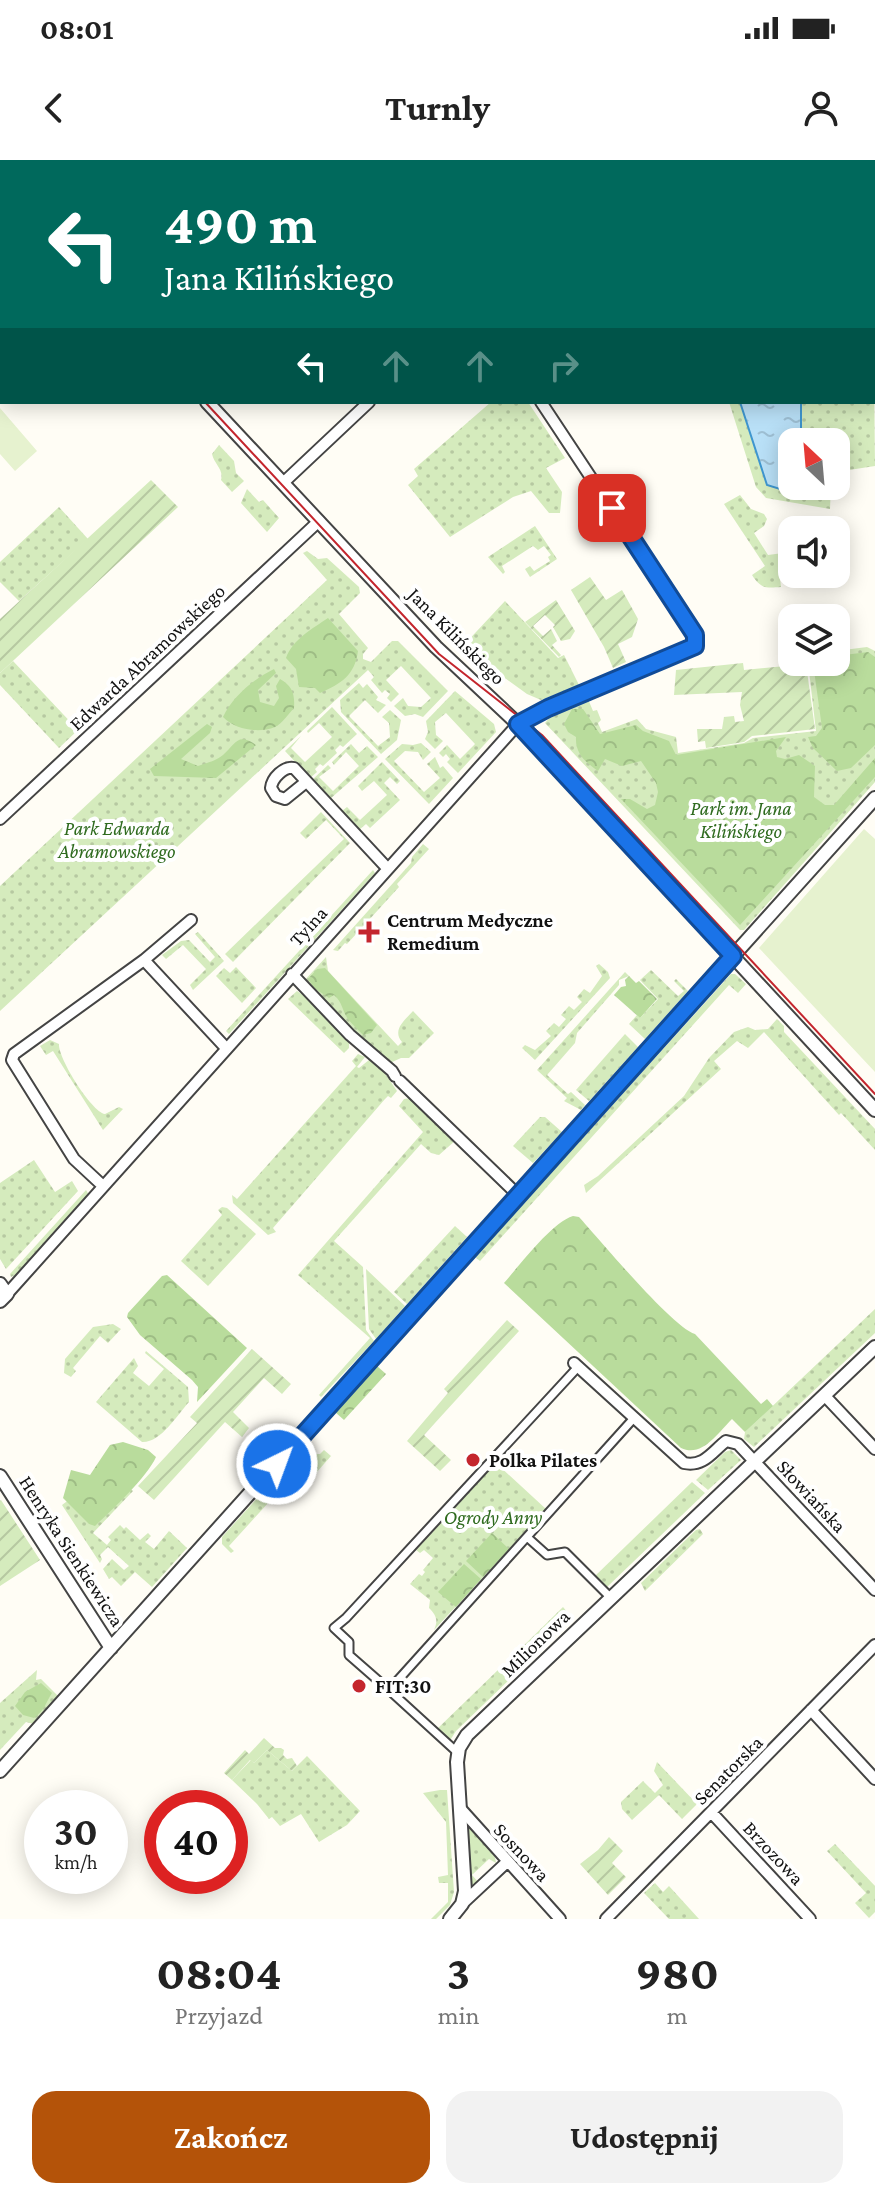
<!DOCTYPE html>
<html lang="pl">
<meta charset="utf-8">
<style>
body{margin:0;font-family:"Crimson Pro",serif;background:#f2f2f2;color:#222;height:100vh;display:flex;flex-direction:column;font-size:30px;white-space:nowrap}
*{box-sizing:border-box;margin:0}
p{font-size:26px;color:#767676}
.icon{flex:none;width:44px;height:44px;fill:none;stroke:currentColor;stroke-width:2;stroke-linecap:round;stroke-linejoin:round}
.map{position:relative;height:1759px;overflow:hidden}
.sheet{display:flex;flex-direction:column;background:#fff;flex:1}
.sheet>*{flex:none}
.top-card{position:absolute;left:0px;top:0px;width:876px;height:244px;box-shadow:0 4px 20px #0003;background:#00695c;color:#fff;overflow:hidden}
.needle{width:52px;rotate:334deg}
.buttons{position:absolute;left:778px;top:268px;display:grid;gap:16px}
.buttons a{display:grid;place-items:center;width:72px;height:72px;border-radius:16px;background:#fff;box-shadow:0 4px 20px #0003;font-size:40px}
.speed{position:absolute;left:24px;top:1630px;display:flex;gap:16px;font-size:40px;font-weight:700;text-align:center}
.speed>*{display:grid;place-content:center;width:104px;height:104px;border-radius:50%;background:#fff;box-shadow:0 4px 20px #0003;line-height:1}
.speed small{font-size:20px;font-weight:400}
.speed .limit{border:12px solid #d22;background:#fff;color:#111}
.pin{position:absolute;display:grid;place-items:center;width:68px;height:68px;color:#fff;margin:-34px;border-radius:16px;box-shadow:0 4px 12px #0006}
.me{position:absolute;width:88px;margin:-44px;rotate:42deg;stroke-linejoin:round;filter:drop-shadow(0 0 6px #0008)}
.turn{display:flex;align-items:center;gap:28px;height:168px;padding:0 32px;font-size:36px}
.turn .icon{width:104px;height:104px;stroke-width:2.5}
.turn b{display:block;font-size:56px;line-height:68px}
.lanes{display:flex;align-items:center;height:76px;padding:0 32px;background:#0003;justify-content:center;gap:40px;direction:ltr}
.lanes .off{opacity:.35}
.eta{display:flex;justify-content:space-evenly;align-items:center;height:136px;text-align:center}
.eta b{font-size:48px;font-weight:700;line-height:56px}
.action{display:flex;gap:16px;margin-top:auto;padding:16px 32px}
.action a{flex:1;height:92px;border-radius:24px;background:#b45309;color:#fff;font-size:32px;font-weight:700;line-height:92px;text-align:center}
.action a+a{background:#f2f2f2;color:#222}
.status{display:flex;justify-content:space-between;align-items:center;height:56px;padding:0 40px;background:#fff;direction:ltr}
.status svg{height:22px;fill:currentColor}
header{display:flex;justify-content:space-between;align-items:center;height:104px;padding:0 32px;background:#fff;font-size:36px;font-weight:700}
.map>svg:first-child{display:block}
</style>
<div class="status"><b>08:01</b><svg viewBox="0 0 49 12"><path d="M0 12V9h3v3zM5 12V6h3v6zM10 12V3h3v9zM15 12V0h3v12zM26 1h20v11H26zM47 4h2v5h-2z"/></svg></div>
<header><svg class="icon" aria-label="back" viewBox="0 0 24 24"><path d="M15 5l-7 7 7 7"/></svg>Turnly<svg class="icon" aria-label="person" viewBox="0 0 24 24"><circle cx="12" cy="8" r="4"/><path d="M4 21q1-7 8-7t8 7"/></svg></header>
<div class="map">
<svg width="875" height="1759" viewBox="0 0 875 1759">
<defs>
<pattern id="grass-dots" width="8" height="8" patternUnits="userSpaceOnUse" patternTransform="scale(2)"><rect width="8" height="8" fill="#d5ebbd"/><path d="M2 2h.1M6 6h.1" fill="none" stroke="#b6c8a1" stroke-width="1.8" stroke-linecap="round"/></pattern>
<pattern id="forest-crowns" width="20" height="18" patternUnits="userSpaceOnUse" patternTransform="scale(2)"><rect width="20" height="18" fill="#b9dc9c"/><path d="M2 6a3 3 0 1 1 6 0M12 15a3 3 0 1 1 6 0" fill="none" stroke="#9ebc85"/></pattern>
<pattern id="garden-furrows" width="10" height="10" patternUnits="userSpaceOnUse" patternTransform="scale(2)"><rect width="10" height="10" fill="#d5ebbd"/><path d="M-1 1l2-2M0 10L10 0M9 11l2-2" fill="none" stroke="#b6c8a1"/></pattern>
<pattern id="water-ripples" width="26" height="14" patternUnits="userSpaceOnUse" patternTransform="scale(2)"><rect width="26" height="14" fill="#b9e0f7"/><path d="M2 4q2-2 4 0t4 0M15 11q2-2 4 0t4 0" fill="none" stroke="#9ebfd3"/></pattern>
</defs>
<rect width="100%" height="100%" fill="#fffdf5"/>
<!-- grass -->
<path fill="url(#grass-dots)" d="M 874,210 L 875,306 L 836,312 L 836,282 L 792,282 L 792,326 L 831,326 L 830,349 L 766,338 L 756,327 L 729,242 L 874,242 Z
M 491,242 L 528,242 L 565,298 L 546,308 L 562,332 L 560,353 L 549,353 L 531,331 L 513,337 L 450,377 L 408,325 L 418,316 L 414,309 Z
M 219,285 L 234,301 L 236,313 L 244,321 L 232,332 L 221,320 C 224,309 214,304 212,294 Z
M 247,329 L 259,342 L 263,340 L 279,358 L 267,372 L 241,343 Z
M 740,335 L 751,349 L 764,354 L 767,359 L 764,366 L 754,373 L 768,395 L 783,393 L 784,401 L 792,400 L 792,414 L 817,414 L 780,418 L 781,427 C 766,428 761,429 752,415 L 765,406 L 724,344 Z
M 59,347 L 88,379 L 19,441 L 0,422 L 0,402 Z
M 535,366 L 557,399 L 530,417 L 525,409 L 530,406 L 534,411 L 550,401 L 548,397 L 551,395 L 544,386 L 538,390 L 533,386 L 502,406 L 505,412 L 503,414 L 488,397 Z
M 307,391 L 318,399 L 327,398 L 359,427 L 360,433 L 339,454 L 368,488 L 363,494 L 363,499 L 371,502 L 392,481 L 398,481 L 448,531 L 423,557 L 415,554 L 405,556 L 394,546 L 403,538 L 408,546 L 421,547 L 431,538 L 401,506 L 386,520 L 399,534 L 391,542 L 387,538 L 390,534 L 385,530 L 382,533 L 371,520 L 374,517 L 368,510 L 0,851 L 0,726 L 327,420 L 303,393 Z
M 505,441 L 558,498 L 564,495 L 579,525 L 541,540 L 527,534 L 462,487 Z
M 867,487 L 875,491 L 875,622 L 744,770 L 740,770 L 545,563 L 552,555 L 588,539 L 593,551 L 597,550 L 601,560 L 598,563 L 602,572 L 637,559 L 646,569 L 676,577 L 678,593 L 744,583 L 753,578 L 816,571 L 808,502 L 836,502 L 836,491 Z
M 13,501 L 78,570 L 59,588 L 0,525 L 0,513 Z
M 359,523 L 363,528 L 367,524 L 378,537 L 376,540 L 386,545 L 378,553 L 365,540 L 349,556 L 378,586 L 390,577 L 389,563 L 382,557 L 390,550 L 401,560 L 397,580 L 381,594 L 341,552 L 340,540 Z
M 455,531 L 494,564 L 496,572 L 458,613 L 447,602 L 450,599 L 446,594 L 443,597 L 439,593 L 447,585 L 460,599 L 475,584 L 446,553 L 435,562 L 436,575 L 443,581 L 435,589 L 425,579 L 428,572 L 426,561 Z
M 332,547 L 357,574 L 343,587 L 340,585 L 335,590 L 337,593 L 323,606 L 320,604 L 315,609 L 317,612 L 310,618 L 285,591 L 301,576 L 291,588 L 305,602 L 332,577 L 319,563 L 308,573 L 307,571 Z
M 421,583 L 431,592 L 423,600 L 418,592 L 405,591 L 394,601 L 424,632 L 440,618 L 427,604 L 435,597 L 440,608 L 443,606 L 453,618 L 429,644 L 385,599 L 402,584 L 413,585 Z
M 351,584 L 359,593 L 367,586 L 378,597 L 330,639 L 312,620 L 328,605 L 331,608 L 319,617 L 333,631 L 359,606 L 346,592 L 334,605 L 332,602 Z
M 382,602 L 400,621 L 397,624 L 390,617 L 384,623 L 400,640 L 370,668 L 366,664 L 359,670 L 342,651 L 347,647 L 360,660 L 387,635 L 374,621 L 362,631 L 358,626 Z
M 321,652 L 350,683 L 233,802 L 225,794 L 344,679 L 326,660 L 306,679 L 300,673 Z
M 423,684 L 429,689 L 397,724 L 399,727 L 347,784 L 345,783 L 338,791 L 333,790 L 411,703 L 412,697 Z
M 373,710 L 375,713 L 229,874 L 226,871 Z
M 198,772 L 224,801 L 193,830 L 190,825 L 206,809 L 183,785 L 166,799 L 162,795 L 181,781 L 189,780 L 210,802 L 215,797 L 195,774 Z
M 326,797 L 328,811 L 398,886 L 402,882 C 392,870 404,861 413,851 L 434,873 L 409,898 L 401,898 L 390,903 L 358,877 L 304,821 Z
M 599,804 L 608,812 L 610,818 L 535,900 L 522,888 L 525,885 L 535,890 L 551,876 L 546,871 L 554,863 L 559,867 L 566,859 L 561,855 L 569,846 L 574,850 L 582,842 L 577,837 L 584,829 L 590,833 L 602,816 L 596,806 Z
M 236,807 L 256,828 L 242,843 L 216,816 L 224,808 L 230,813 Z
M 651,810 L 678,836 L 684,831 L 674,821 L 676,819 L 688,831 L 645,879 L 629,864 L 637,855 L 640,858 L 658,839 L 640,820 Z
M 625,812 L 629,816 L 619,820 L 619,825 L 577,873 L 575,883 L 547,915 L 568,934 L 571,932 L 585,945 L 581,950 L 564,941 L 567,938 L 537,910 Z
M 731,814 L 735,814 L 746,824 L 738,833 L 729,825 L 480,1101 L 475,1097 Z
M 297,831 L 309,839 L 349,883 L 349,888 L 344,893 L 288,839 Z
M 777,859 L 784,866 L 784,872 L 875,969 L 875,990 L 841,953 L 839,955 L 764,872 L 748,888 L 737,881 L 714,901 L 721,909 L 586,1033 L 584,1025 L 598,1016 L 684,936 L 709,898 L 734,872 L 748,867 L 755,870 L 768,869 Z
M 625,874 L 638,887 L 589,941 L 576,930 Z
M 50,880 L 59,884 C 58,898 91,951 105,954 L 119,947 L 123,949 L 103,970 L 53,891 L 46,895 L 40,886 Z
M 358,894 L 365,897 L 357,907 L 359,908 L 369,900 L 384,912 L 397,931 L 391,938 L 388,936 L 385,939 L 273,1068 L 276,1072 L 268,1075 L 233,1043 L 232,1035 L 237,1039 L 356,906 L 352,901 Z
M 411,938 L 456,980 L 439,995 L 431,993 L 421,984 L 334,1081 L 363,1107 L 366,1170 L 374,1181 L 321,1237 L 319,1235 L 370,1178 L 298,1115 L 423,972 L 399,946 L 404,939 Z
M 540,957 L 545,957 L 562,972 L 533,1003 L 513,986 Z
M 34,1000 L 55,1032 L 72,1021 L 78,1031 L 6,1109 L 0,1099 L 0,1023 Z
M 86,1030 L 89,1035 L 19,1113 L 11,1117 L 10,1114 Z
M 222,1047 L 227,1048 L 256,1074 L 208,1126 L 181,1101 L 222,1055 L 218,1050 Z
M 455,1066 L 467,1077 L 407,1144 L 394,1132 Z
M 366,1109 L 405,1146 L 376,1179 L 369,1169 Z
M 875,1149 L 875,1173 L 754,1287 L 744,1279 L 745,1272 Z
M 113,1164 L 121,1169 L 108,1183 L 100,1176 L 73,1208 L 76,1211 L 71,1217 L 64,1213 L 65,1199 L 93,1167 Z
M 146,1191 L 188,1227 L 189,1242 C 177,1255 161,1283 142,1282 L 96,1242 L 134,1198 L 138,1206 L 133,1213 L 149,1226 L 164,1209 L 145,1193 Z
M 302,1289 L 309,1294 L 320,1294 L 324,1290 L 331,1296 L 316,1313 L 309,1307 L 296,1322 L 301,1327 L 299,1329 L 289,1320 L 229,1386 L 234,1391 L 231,1393 L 222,1384 L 222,1377 Z
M 731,1290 L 741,1300 L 708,1330 L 696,1320 L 725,1292 Z
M 496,1303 L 546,1349 L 434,1470 C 438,1461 437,1456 429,1448 L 430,1440 L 410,1424 L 419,1414 L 422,1416 L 425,1412 L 423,1410 L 433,1398 L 424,1390 L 420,1393 L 416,1390 Z
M 106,1305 L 133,1331 L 93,1373 L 107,1385 L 111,1380 L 108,1377 L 120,1365 L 124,1369 L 126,1367 L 140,1380 L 148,1373 L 151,1376 L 145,1382 L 154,1389 L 169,1371 L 187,1388 L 152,1427 L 135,1412 L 121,1426 L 112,1417 L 109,1419 L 103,1409 L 112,1399 L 124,1410 L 129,1406 L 108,1387 L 100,1395 L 102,1399 L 100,1403 L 62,1345 L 82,1330 Z
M 692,1322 L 705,1333 L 606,1428 L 595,1416 Z
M 700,1369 L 703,1374 L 645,1431 L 641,1423 L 696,1370 Z
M 563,1447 L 573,1459 L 521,1509 L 510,1499 Z
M 499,1509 L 510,1519 L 456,1571 L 449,1582 L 436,1570 Z
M 37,1510 L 36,1520 L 41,1519 L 59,1537 L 34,1564 L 26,1562 L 0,1590 L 0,1543 Z
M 267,1590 L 292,1611 L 307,1596 L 360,1651 L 347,1665 L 319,1682 L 301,1654 L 280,1666 L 272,1657 L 269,1659 L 257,1644 L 232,1620 L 251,1600 L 254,1603 Z
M 657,1602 L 697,1644 L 682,1659 L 659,1635 L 632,1660 L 622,1649 L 621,1642 L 643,1621 L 655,1633 L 663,1625 L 654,1611 Z
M 440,1630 L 447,1630 L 454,1732 L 450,1745 L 436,1759 L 431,1759 L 448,1742 L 448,1723 L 439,1723 L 438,1717 L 448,1715 L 446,1662 L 423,1633 Z
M 466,1662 C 477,1674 495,1687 496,1703 L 489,1699 L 472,1715 L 479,1723 L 471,1731 Z
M 835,1684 L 875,1726 L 875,1752 L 869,1758 L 855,1743 L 866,1733 L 827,1691 Z
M 655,1723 L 663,1732 L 669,1726 L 699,1759 L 669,1759 L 644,1733 Z"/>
<!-- forest -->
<path fill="url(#forest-crowns)" d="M 328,458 L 358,491 C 355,515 341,524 320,533 L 315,528 L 299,527 L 296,509 L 286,498 C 293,479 312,469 328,458 Z
M 868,492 L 875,497 L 875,585 L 851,608 L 837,611 L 813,588 L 808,577 L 816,576 L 822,568 L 813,503 L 836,502 L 836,496 Z
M 274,509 L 276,513 L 258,530 L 260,542 L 274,546 L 279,538 L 276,526 L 280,519 C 292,526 295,533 294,548 C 289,553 282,564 275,567 C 258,574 234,569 223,557 C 233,536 254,519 274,509 Z
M 572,549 L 583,549 L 600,574 L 636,565 L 643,571 L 669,581 L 676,595 L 786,577 L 776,591 L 777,597 L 785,599 L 799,595 L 815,606 L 814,637 L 825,645 L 834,645 L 875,598 L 875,617 L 740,765 L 621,639 L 630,639 L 647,649 L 655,645 L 658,632 L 656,623 L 641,601 L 622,606 L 605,599 L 598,611 C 585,602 575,593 576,577 L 568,572 L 564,564 Z
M 207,564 L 212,567 L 210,573 L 181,599 L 198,606 C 206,603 216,601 223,595 C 236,584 237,572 256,585 L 216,618 L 154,616 L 150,609 Z
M 325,808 L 377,865 L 371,873 L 363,875 C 358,870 352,864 348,859 C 342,851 343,843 334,835 L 329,838 L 314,828 L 308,819 L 317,809 Z
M 629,816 L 636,823 L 639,821 L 657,839 L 640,858 L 614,835 L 621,827 L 626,826 L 625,820 Z
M 573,1056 L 579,1057 C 600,1080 672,1167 695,1174 L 761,1244 L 767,1239 L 773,1246 L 745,1272 L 732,1259 C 718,1273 702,1298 681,1288 L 504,1123 C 520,1105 551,1063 573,1056 Z
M 167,1115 L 247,1188 L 197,1242 L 198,1227 L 192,1220 L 140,1175 L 127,1157 L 128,1153 L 162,1116 Z
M 377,1206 L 386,1214 L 344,1260 L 335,1252 Z
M 123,1282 L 148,1290 L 156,1297 C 147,1317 112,1350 95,1366 L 89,1364 L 63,1338 L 71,1310 L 90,1315 L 110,1285 Z
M 492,1373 L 509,1389 L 483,1417 L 466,1401 Z
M 464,1404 L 481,1419 L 456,1447 L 438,1432 Z
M 41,1523 L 52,1533 C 46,1542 45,1550 34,1558 L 23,1555 L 15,1546 L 25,1532 Z"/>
<!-- garden -->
<path fill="url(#garden-furrows)" d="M 151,320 L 178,347 L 0,513 L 0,459 Z
M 590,417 L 606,440 L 622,430 L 638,459 L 632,477 L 618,484 L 626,502 L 613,508 L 604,487 L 571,430 Z
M 556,440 L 575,471 L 570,479 L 561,481 L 553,467 L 555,465 L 545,455 L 533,466 L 543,476 L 551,469 L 557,481 L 552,485 L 561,495 L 559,497 L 525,462 Z
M 743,503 L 744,510 L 806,504 L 815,569 L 752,576 L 744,582 L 706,588 L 705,581 L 698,582 L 697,569 L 722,569 L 724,557 L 734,556 L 735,562 L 744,561 L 740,545 L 742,532 L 674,535 L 676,510 Z
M 507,1160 L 519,1171 L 424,1275 L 451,1300 L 440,1311 L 407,1281 L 448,1233 L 444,1229 Z
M 252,1189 L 291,1224 L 282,1234 L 264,1218 L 233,1252 L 249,1268 L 242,1277 L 225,1262 L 154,1340 L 138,1326 L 197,1263 L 190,1257 Z
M 1,1340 L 40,1400 L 0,1426 L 0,1341 Z
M 264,1578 L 275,1588 L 281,1588 L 284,1590 L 283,1595 L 287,1599 L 292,1598 L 297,1606 L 292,1611 L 267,1590 L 254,1603 L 250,1600 L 232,1620 L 224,1613 L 245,1590 L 249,1594 Z
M 609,1677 L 623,1691 L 612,1703 L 626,1717 L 608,1735 L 580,1704 L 598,1690 Z"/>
<!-- pitch -->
<path fill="#e6f2cf" d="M 0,248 L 37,291 L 15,311 L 0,294 Z
M 864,669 L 875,679 L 875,912 L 759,788 Z"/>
<!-- water -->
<path fill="url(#water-ripples)" stroke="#3f96cf" stroke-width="2" d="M 740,242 L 801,242 L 801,282 L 792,282 L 792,324 L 780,329 L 767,325 Z"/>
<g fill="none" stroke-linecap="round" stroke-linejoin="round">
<defs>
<path id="pedestrian" d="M 527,1377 L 547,1395 L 565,1392 L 611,1438
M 389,1530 L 349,1495 L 349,1482 L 334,1468 L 346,1458 L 578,1207
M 458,1593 L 389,1530 L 634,1258"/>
<path id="minor" d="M 380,0 L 381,2
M 624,2 L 626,0
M 283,323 L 369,242
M 306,622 L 285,639 L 276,636 L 271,628 C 272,618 284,606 294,608 L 388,709
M 0,659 L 319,361
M 144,800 L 226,888
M 292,814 L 350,875 L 392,911 L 395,916
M 400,921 L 518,1035
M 103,1026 L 74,999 L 12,900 L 14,894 L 144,800 L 191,760
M 7,1134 L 518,564 L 544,549 L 695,486 L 695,475 L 541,242
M 574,1203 L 684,1303 C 704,1307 712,1292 726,1281 L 738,1284 L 875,1430
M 825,1236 L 875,1289
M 811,1550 L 875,1619
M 460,1648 L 560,1759
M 711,1652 L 810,1759
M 462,1744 L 507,1702
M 606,1759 L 875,1485"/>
<path id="tertiary" d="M 0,14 L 2,16
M 0,166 L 2,164
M 207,242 L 436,487 L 518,564 L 875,950
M 0,1124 L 7,1134 L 0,1141
M 0,1316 L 111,1488
M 0,1611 L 875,638
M 450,1759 L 462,1744 L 465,1731 L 457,1602 L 459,1588 L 467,1575 L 875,1187"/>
</defs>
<!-- pedestrian casing -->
<use href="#pedestrian" stroke="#444" stroke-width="11"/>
<!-- minor casing -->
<use href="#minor" stroke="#444" stroke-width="14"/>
<!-- tertiary casing -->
<use href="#tertiary" stroke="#444" stroke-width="16"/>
<!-- pedestrian -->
<use href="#pedestrian" stroke="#fff" stroke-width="7"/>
<!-- minor -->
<use href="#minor" stroke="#fff" stroke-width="10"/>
<!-- tertiary -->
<use href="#tertiary" stroke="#fff" stroke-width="12"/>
<!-- tram -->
<path stroke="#c4262e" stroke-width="2" d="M 0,11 L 2,13
M 205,242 L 439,494 L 542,575 L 875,934"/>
</g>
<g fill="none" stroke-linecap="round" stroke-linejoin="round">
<defs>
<path id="route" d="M 277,1304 L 733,796 L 518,564 L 548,548 L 695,486 L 695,475 L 612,348"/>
</defs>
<!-- route casing -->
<use href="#route" stroke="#114b97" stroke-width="20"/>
<!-- route -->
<use href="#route" stroke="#1a73e8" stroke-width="14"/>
</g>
<!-- markers -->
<g fill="#c4262e" stroke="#fff" stroke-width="3">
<path d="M365 760h8v8h8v8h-8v8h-8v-8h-8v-8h8z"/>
<circle cx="473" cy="1300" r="8"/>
<circle cx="359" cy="1526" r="8"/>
</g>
<g text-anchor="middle" stroke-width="8" stroke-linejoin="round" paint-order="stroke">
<!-- street labels -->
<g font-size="20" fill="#111" stroke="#fff">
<text transform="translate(457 476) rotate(45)" y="7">Jana Kilińskiego</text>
<text transform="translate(147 497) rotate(-43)" y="7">Edwarda Abramowskiego</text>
<text transform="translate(308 766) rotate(-48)" y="7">Tylna</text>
<text transform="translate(812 1336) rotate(47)" y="7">Słowiańska</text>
<text transform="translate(72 1391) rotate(57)" y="7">Henryka Sienkiewicza</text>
<text transform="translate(535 1483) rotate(-44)" y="7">Milionowa</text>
<text transform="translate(728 1610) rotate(-45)" y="7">Senatorska</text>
<text transform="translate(522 1692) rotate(47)" y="7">Sosnowa</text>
<text transform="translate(774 1693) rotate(47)" y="7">Brzozowa</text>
</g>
<!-- park labels -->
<g font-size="20" font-style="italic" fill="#2f6b1f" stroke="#fff">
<text x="741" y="655">Park im. Jana<tspan x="741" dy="23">Kilińskiego</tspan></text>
<text x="117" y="675">Park Edwarda<tspan x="117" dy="23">Abramowskiego</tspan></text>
<text x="493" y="1364">Ogrody Anny</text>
</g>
<!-- poi labels -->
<g font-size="20" font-weight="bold" fill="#111" stroke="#fff" text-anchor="start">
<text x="387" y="767">Centrum Medyczne<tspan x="387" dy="23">Remedium</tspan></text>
<text x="489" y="1307">Polka Pilates</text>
<text x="375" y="1533">FIT:30</text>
</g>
</g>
</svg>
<div class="buttons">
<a><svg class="needle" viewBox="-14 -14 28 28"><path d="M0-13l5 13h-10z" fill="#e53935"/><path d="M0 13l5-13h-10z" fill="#767676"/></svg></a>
<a><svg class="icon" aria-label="sound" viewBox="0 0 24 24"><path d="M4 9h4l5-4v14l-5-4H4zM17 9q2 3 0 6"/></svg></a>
<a><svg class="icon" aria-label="layers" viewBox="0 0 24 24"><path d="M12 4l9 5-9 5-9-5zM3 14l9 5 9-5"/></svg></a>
</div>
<div class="speed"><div>30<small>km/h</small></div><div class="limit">40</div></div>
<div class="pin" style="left:612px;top:348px;background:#d93025"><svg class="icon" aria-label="arrive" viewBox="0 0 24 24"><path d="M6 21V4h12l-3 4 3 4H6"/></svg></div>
<svg class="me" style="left:277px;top:1304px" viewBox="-20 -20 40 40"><circle r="17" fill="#1a73e8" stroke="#fff" stroke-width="3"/><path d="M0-11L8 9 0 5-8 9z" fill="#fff"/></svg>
<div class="top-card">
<div class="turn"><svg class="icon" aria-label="left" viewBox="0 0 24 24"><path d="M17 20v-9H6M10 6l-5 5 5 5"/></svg><div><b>490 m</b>Jana Kilińskiego</div></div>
<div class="lanes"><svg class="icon" aria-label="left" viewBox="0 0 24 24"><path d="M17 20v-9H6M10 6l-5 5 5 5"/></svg><svg class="icon off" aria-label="ahead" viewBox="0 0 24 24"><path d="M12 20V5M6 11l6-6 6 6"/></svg><svg class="icon off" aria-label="ahead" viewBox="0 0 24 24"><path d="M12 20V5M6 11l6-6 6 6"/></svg><svg class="icon off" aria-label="right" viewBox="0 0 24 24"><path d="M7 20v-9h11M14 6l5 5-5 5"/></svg></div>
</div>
</div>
<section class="sheet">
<div class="eta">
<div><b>08:04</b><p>Przyjazd</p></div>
<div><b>3</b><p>min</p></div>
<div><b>980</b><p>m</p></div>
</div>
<div class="action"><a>Zakończ</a><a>Udostępnij</a></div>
</section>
